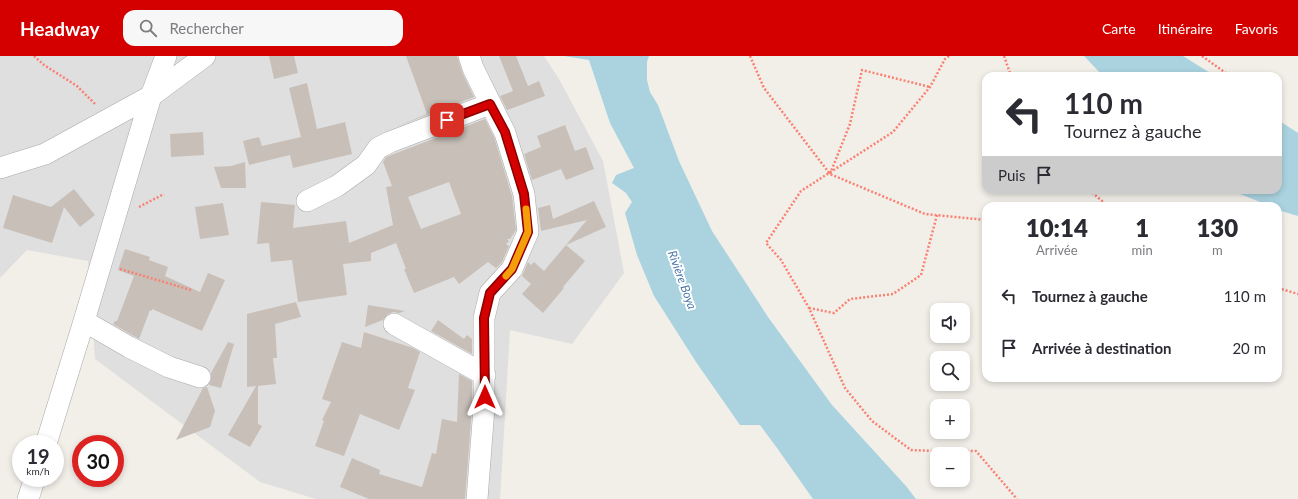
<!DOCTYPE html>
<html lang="fr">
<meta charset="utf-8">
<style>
body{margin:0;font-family:Lato,sans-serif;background:#f7f7f7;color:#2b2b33;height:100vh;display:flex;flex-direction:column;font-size:15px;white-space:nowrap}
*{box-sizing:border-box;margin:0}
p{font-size:13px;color:#7c7c81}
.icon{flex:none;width:22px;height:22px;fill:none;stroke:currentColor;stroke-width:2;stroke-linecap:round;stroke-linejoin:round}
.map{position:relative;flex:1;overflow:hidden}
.drawer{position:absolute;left:982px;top:146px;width:300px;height:180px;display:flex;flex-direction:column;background:#fff;border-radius:12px;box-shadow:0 2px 6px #0003}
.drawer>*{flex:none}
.guide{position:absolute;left:982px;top:16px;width:300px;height:122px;border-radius:12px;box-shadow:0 2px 6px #0003;background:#fff;color:#2b2b33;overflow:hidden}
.fabs{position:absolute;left:930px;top:247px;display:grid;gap:8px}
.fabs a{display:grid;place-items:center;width:40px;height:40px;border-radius:8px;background:#fff;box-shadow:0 2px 6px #0003;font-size:20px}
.speed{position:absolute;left:12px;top:379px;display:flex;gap:8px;font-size:20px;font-weight:700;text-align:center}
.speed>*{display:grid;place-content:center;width:52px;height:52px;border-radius:50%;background:#fff;box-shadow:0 2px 6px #0003;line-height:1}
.speed small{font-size:10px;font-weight:400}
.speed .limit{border:6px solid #d22;background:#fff;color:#111}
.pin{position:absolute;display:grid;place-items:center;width:34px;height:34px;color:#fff;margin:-17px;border-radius:8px;box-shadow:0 2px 6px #0006}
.me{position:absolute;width:44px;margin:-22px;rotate:0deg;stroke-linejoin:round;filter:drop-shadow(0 0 3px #0008)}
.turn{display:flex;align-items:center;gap:14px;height:84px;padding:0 16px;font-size:18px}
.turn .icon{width:52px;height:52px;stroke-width:2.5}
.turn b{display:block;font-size:28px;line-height:34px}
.then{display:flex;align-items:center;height:38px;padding:0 16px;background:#0003;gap:8px;font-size:15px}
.eta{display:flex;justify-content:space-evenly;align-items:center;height:68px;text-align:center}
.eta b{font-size:24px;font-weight:800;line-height:28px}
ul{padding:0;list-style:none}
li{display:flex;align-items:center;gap:12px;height:52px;padding:0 16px}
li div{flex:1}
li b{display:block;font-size:15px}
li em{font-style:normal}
header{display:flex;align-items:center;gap:24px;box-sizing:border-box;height:56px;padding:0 20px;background:#d40000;color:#fff}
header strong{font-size:19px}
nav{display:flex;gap:22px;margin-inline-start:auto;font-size:14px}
.search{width:280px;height:36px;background:#f7f7f7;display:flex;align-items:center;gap:10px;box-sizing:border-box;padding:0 14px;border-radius:12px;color:#7c7c81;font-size:15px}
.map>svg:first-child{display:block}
</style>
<header>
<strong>Headway</strong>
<div class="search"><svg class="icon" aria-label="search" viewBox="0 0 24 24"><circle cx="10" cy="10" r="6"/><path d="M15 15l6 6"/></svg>Rechercher</div>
<nav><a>Carte</a><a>Itinéraire</a><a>Favoris</a></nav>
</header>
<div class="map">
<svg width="1298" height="443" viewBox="0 0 1298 443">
<rect width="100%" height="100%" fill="#f2efe9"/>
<!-- residential -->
<path fill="#e0dfdf" d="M 0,0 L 544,0 L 559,23 L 603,105 L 624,217 L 572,288 L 510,274 L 500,443 L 316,443 L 260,426 L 95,303 L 88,205 L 27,194 L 0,222 Z"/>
<!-- water -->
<path fill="#aad3df" d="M 564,0 L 649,0 L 647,6 L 647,24 L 650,36 L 658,49 L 679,105 L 712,175 L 768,261 L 832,349 L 906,430 L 916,443 L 813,443 L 777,392 L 760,369 L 740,369 L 696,306 L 654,240 L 637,199 L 625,157 L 632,146 L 626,137 L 612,127 L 616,119 L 634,112 L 610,67 L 589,4 Z
M 1084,0 L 1183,0 L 1215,20 L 1103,20 Z
M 1278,64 L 1298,77 L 1298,160 L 1278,154 L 1278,150 L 1270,150 L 1230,134 L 1278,134 Z"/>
<!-- building -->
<path fill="#c7bfb8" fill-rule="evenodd" d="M 269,0 L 294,0 L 298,17 L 274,23 Z
M 406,0 L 457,0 L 462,16 L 474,41 L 396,71 L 427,58 Z
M 499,0 L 516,0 L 528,30 L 539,25 L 545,40 L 507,54 L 500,40 L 513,35 Z
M 307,27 L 317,73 L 345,66 L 352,98 L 293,112 L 290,99 L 249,109 L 243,85 L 259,81 L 262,90 L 301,81 L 289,32 Z
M 485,63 L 494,81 L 512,140 L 516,174 L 510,183 L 507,183 L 509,185 L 506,188 L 509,190 L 502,206 L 496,212 L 488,206 L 459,228 L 454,221 L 414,237 L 404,213 L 406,213 L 396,187 L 371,197 L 371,205 L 343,208 L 347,239 L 298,246 L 292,204 L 271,206 L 269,187 L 257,188 L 261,146 L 295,149 L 293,172 L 346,165 L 349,187 L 393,169 L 386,131 L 392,130 L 383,106 L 386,101 ZM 449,126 L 461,158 L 421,173 L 408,141 Z
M 565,69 L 575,95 L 586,91 L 594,113 L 566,124 L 561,113 L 532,124 L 524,98 L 541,91 L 537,80 Z
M 203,76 L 204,99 L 171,101 L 170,78 Z
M 245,106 L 246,132 L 221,132 L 214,111 L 231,110 Z
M 74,133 L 95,159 L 80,171 L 64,151 L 52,187 L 3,172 L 13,139 L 51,151 Z
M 594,145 L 606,171 L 566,189 L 585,205 L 563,231 L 564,232 L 543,257 L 522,238 L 531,228 L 522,220 L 528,206 L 531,209 L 534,206 L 544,215 L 587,164 L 541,175 L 538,152 L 550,149 L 553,163 Z
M 223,147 L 229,179 L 200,183 L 195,151 Z
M 125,193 L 150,201 L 149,204 L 168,211 L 165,220 L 200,236 L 208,217 L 225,224 L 202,275 L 152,253 L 152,255 L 150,254 L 139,283 L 113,268 L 115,265 L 117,265 L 134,220 L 118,214 Z
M 296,246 L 301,261 L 275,268 L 277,302 L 273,302 L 276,328 L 258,330 L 258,368 L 262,370 L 250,391 L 228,379 L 256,330 L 247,331 L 247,258 Z
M 368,249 L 405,255 L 399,257 L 393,256 L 388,258 L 383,264 L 365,271 Z
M 438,264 L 464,283 L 467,279 L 472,283 L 472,298 L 431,275 Z
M 364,276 L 413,292 L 420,296 L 408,332 L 415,334 L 399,374 L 360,358 L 344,400 L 315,390 L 324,365 L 322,364 L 331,346 L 322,343 L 342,286 L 361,292 Z
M 228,286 L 234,288 L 221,332 L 209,329 L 211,324 L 211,317 Z
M 459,318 L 472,325 L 472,352 L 465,443 L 369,443 L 340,431 L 352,402 L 380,414 L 379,418 L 422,431 L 432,397 L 436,398 L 442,363 L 457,366 Z
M 207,331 L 215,355 L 210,371 L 176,384 L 203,332 Z"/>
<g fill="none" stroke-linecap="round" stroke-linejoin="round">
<defs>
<path id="street" d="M 469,0 L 473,12 L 505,77 L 524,138 L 528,176 L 512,213 L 490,237 L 484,262 L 484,352 L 477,443
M 0,112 L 45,98 L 151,40 L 205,0
M 307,145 L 337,130 L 366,109 L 378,92 L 390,86 L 490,48
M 84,265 L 129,291 L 169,311 L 200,321
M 394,268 L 485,319
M 46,388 L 84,265 L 151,40 L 166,0
M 28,443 L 35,422"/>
</defs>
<!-- street casing -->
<use href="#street" stroke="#a9a9a9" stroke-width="22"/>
<!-- path -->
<path stroke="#fa8072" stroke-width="2.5" stroke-dasharray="2 2" stroke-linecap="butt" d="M 34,0 L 44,9 L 77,30 L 96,49
M 750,0 L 764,32 L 830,118 L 925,158 L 986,164
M 949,0 L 945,3 L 930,31 L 893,76 L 801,135 L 766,187 L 781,204 L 809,252 L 845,332 L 872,365 L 911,394 L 934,395 L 976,395 L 1017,443
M 1004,0 L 1011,20
M 1202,0 L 1230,20
M 830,118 L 850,68 L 862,14 L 930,31
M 1089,134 L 1108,150
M 139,151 L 164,138
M 120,213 L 191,234
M 1278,232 L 1298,238
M 809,252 L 834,257 L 850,243 L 893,238 L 921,219 L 937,159"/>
<!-- street -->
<use href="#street" stroke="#fff" stroke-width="21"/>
</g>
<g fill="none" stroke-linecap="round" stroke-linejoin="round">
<defs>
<path id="route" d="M 447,64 L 490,48 L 505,76 L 524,138 L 528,176 L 512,213 L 490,237 L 484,262 L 485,341"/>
</defs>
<!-- route casing -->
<use href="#route" stroke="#8a0000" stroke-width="10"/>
<!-- route -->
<use href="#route" stroke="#d40000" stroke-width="7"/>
<!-- slow -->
<path stroke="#f59e0b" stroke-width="7" d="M 506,220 L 512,213 L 528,176 L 526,153"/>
</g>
<g text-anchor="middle" stroke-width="4" stroke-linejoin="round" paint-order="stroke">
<!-- water labels -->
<g font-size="12" font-style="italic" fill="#4a7aab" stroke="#fff">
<text transform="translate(682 224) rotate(70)" y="4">Rivière Boya</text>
</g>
</g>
</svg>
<div class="fabs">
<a><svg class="icon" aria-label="sound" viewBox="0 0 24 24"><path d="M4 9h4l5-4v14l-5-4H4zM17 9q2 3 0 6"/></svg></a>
<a><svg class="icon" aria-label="search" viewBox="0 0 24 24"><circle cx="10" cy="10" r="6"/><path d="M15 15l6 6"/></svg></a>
<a>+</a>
<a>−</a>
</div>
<div class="speed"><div>19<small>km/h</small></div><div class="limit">30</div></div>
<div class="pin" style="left:447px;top:64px;background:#d93025"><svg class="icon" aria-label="arrive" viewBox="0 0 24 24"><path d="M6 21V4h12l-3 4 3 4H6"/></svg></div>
<svg class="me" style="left:485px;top:341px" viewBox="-20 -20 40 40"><path d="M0-17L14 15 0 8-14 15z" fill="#d40000" stroke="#fff" stroke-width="4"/></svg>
<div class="guide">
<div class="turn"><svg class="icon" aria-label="left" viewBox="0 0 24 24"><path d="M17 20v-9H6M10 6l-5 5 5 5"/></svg><div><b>110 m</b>Tournez à gauche</div></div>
<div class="then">Puis<svg class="icon" aria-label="arrive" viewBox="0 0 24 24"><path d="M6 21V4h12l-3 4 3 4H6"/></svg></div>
</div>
<section class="drawer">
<div class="eta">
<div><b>10:14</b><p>Arrivée</p></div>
<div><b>1</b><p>min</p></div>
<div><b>130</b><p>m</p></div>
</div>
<ul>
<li><svg class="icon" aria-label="left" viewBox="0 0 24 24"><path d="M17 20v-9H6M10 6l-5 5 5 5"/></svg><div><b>Tournez à gauche</b></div><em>110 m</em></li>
<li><svg class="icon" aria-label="arrive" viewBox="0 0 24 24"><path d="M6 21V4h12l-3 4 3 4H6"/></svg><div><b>Arrivée à destination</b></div><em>20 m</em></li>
</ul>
</section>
</div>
